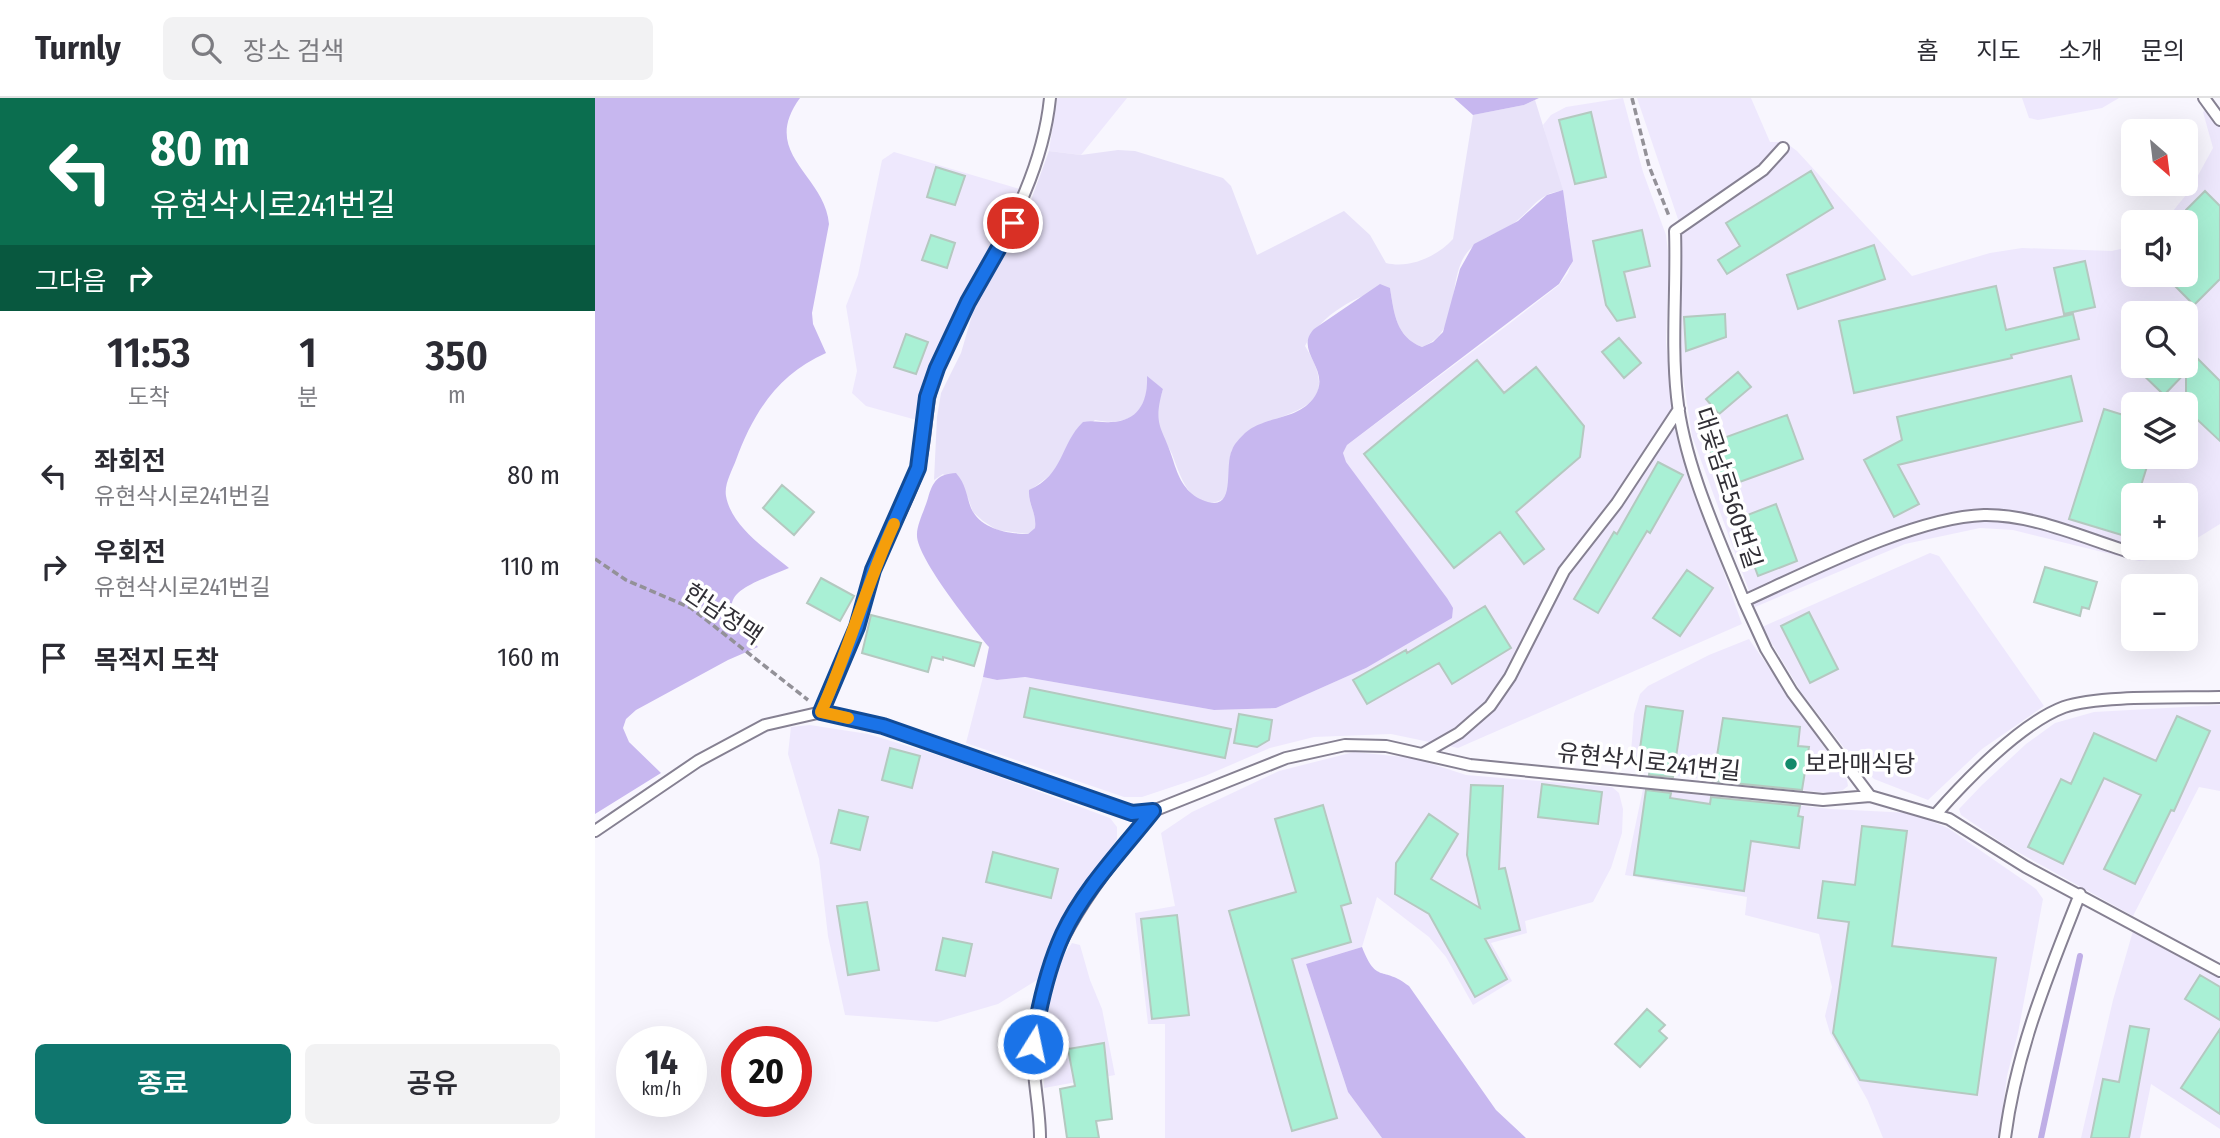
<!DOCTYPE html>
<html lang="ko">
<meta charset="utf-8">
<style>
body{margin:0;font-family:"Fira Sans Condensed","Noto Sans KR",sans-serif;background:#f2f2f3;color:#2b2b33;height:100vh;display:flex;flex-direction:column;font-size:26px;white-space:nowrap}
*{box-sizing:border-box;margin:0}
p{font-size:23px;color:#7c7c81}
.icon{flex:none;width:38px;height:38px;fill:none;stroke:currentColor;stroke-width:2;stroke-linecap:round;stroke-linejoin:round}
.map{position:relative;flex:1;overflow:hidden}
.drawer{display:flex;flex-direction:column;background:#fff;width:595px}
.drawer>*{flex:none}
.guide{background:#0b6e4f;color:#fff;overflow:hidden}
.needle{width:46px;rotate:152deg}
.fabs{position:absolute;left:1526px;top:21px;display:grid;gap:14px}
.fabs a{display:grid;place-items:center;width:77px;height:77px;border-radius:10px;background:#fff;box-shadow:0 7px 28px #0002;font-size:35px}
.speed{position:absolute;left:21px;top:928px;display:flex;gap:14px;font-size:35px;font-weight:700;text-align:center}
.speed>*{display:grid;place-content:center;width:91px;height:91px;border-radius:50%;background:#fff;box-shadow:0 7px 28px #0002;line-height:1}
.speed small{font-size:18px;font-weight:400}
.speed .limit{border:10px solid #d22;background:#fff;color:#111}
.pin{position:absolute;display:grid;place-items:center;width:60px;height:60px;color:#fff;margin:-30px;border:4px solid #fff;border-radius:50%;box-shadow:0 2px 7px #0007}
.me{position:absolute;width:77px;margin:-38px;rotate:10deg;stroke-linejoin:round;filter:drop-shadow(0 0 5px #0008)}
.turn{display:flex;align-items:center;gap:24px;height:147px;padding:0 35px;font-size:32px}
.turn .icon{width:91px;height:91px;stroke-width:2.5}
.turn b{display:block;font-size:49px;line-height:60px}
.then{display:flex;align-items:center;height:66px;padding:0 35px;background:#0003;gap:14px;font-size:26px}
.eta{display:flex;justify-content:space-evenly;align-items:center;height:119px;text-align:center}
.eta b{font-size:42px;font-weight:600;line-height:49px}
.button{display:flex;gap:14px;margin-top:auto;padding:14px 35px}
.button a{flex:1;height:80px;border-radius:10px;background:#0f766e;color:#fff;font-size:28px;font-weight:600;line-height:80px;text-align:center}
.button a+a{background:#f2f2f3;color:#2b2b33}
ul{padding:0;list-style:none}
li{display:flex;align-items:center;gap:21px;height:91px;padding:0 35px}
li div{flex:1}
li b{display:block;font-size:26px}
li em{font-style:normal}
header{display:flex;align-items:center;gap:42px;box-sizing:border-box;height:98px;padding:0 35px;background:#fff;border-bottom:2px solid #e1e1e2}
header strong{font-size:33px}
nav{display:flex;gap:38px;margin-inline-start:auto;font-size:24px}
.search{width:490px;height:63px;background:#f2f2f3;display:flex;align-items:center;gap:18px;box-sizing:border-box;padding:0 24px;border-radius:10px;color:#7c7c81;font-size:26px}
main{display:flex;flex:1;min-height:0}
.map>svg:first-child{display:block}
</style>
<header>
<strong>Turnly</strong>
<div class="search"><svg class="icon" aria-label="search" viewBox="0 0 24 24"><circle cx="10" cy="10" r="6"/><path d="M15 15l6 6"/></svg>장소 검색</div>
<nav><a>홈</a><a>지도</a><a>소개</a><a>문의</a></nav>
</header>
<main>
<section class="drawer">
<div class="guide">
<div class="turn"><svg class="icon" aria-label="left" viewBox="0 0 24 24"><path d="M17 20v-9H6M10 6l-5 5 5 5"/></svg><div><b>80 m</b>유현삭시로241번길</div></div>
<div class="then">그다음<svg class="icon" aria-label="right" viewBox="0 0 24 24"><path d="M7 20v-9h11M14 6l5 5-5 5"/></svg></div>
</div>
<div class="eta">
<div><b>11:53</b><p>도착</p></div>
<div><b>1</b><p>분</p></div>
<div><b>350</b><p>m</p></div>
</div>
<ul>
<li><svg class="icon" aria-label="left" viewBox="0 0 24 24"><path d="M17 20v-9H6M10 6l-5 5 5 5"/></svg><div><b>좌회전</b><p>유현삭시로241번길</p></div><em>80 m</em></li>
<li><svg class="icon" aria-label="right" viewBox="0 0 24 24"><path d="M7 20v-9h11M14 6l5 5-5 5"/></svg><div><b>우회전</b><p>유현삭시로241번길</p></div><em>110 m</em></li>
<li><svg class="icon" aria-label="arrive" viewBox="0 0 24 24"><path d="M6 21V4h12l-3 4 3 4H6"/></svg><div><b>목적지 도착</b></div><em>160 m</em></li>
</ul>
<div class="button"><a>종료</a><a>공유</a></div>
</section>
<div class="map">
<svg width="1625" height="1040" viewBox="0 0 1625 1040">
<rect width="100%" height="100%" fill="#f8f6fe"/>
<!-- built -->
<path fill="#eee8fd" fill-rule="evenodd" d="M 462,0 L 532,0 L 486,57 L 454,53 Z
M 1028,0 L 1048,74 L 1071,137 L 1074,162 L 1071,244 L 1076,297 L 1086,353 L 1147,526 L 863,650 L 796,636 L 719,639 L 675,650 L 610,678 L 547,699 L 529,699 L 371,645 L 388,579 L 402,582 L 430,579 L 619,612 L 681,610 L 771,570 L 852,500 L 750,364 L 748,355 L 752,347 L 910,229 L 964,187 L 973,175 L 977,163 L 973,123 L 948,27 L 956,17 L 971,9 Z
M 1042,0 L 1156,0 L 1175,44 L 1190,44 L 1202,53 L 1317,178 L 1395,155 L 1427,150 L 1517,153 L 1538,148 L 1538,177 L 1591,177 L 1591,124 L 1569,124 L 1595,92 L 1618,50 L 1608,14 L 1618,5 L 1625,12 L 1625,426 L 1591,447 L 1591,397 L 1538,397 L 1538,450 L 1587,450 L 1561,461 L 1544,463 L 1418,432 L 1385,430 L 1310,446 L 1160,509 L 1097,338 L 1084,253 L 1087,133 ZM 1538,215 L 1591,215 L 1591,268 L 1538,268 ZM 1538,306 L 1591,306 L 1591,359 L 1538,359 Z
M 1427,0 L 1524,0 L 1507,10 L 1443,22 L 1434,20 Z
M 299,54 L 425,91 L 407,137 L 363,212 L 334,276 L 327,296 L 325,323 L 271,308 L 257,295 L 262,273 L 251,208 L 263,177 L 287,62 Z
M 1335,455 L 1344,458 L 1449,608 L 1387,651 L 1333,702 L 1279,681 L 1253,655 L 1206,594 L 1167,529 Z
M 1154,541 L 1252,682 L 1253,688 L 1248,692 L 1233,695 L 1126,683 L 1046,674 L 1035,667 L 1039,616 L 1045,596 L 1053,588 L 1114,557 Z
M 1625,607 L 1625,693 L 1604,689 L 1538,818 L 1410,747 L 1366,717 L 1364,711 L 1387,687 L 1431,646 L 1460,625 L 1499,614 Z
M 215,627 L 273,636 L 355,661 L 515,720 L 522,729 L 522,741 L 460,837 L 442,882 L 403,906 L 342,924 L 250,917 L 233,838 L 224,761 L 193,656 L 196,629 Z
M 759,654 L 819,660 L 871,677 L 1017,689 L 1024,695 L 1028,711 L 1027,735 L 1016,770 L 998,804 L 930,823 L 932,835 L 896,845 L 917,883 L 878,907 L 851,859 L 834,839 L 782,799 L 767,849 L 711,866 L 753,994 L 787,1040 L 570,1040 L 570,926 L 553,926 L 540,815 L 580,808 L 566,735 L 597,714 L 684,673 Z
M 1048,691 L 1236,711 L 1316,715 L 1353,730 L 1441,791 L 1448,801 L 1423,935 L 1412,978 L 1404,1040 L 1288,1040 L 1273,1003 L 1235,935 L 1230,918 L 1237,889 L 1224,836 L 1150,817 L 1152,799 L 1030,777 Z
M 1538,833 L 1625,881 L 1625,1031 L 1556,986 L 1545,1040 L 1486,1040 L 1518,902 Z
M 477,845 L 485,847 L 495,882 L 507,911 L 520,977 L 449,990 L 451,920 L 467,860 Z"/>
<!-- green -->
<path fill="#e8e2f9" d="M 940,2 L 968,92 C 963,94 956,94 952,97 C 941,102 933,114 923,122 C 906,136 882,138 869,159 C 852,189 866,234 827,249 C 801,239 799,215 795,190 C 762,196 725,217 710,248 C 759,327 666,306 638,350 C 630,363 642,396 624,403 C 595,414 584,374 577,356 C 571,343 561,331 561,317 C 562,308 566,299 568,291 L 552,279 C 554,315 534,329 500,322 L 474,345 L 466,365 L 453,379 L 434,393 C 433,406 442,416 440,430 L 433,436 L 402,432 L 388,423 L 378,414 L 373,400 L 348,376 L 339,382 L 342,319 L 346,295 L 366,255 L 380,207 L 432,113 L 454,53 L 486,57 L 523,52 L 540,53 L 628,80 L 636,88 L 662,157 L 749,113 L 775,137 L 791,165 C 815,171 843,158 858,141 L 878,17 L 929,7 Z"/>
<!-- forest -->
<path fill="#c7b7ef" d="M 0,0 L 205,0 C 164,56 230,76 234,126 L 217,215 L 218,226 L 231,255 C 183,276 158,315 141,362 C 137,373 129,386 131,398 C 136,428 172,452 194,470 C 144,491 111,498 163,549 L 133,562 L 41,612 L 31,621 L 28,630 L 34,644 L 66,675 L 0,716 Z
M 859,0 L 944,0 L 929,7 L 878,17 Z
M 968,92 L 978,163 L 964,186 L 752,347 L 748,355 L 751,364 L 852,500 L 858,510 L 857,520 L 771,570 L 681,610 L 619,612 L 430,579 L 402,582 L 388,579 L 394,549 C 379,531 320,458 322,436 C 322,426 330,411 333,400 C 338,383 343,376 361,375 C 371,386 371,397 376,410 C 385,431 413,436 433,436 L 440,430 C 442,416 433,406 434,392 C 469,377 465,346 488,324 C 499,322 506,325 516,324 C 544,323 553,303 552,278 L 568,291 C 557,329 568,329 578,362 C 583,378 589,393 605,401 C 644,419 628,370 637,352 C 639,346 645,340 650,335 C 670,317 704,323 720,298 C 737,271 698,253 719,231 L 785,186 L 795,190 C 799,215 801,239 827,249 L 838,244 L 848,234 L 865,171 L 879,146 L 923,123 L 952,97 Z
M 767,849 C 782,887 787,867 814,888 L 901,1012 L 931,1040 L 787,1040 L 753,994 L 711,866 Z"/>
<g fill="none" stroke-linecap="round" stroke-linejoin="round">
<!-- stream -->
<path stroke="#bfaee6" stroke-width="6" d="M 1446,1040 L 1485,858"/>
</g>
<!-- building -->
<path fill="#a9f0d5" stroke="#b4c9c0" stroke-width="2" d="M 996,14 L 1011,79 L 980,86 L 964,22 Z
M 341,69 L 370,78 L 360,107 L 332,99 Z
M 1216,73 L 1238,110 L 1132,176 L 1123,162 L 1145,148 L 1131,125 Z
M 1610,93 L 1625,108 L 1625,181 L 1599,207 L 1569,177 L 1591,177 L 1591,112 Z
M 1047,132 L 1055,168 L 1029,174 L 1040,219 L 1022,223 L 1011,207 L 998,143 Z
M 336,137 L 360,145 L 352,170 L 327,162 Z
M 1279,147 L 1290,181 L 1203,211 L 1192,177 Z
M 1490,163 L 1500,209 L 1469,216 L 1459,170 Z
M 1401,188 L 1411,232 L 1478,216 L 1484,241 L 1416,257 L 1417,260 L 1259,295 L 1244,223 Z
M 1130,216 L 1131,239 L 1091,253 L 1089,219 Z
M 311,236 L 333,244 L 321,276 L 299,269 Z
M 1024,240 L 1046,265 L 1029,280 L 1007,254 Z
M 1591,249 L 1625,283 L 1625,343 L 1591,311 L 1591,274 L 1569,297 L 1539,268 L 1591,268 Z
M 882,262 L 909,295 L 941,269 L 989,328 L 985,359 L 921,414 L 949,451 L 929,466 L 905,434 L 859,470 L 769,356 Z
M 1143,274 L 1156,289 L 1124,316 L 1111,301 Z
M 1476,278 L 1487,323 L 1303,367 L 1324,406 L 1299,419 L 1269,362 L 1307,342 L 1302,319 Z
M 1509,311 L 1538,320 L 1538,359 L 1555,359 L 1543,397 L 1538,397 L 1538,412 L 1530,438 L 1474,421 Z
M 1192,317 L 1208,361 L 1128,390 L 1112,346 Z
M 1063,364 L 1088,377 L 1055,435 L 1052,433 L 1003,515 L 979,501 L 1019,434 L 1022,436 Z
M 187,387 L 219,414 L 199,437 L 168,410 Z
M 1181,406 L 1202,463 L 1163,478 L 1142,421 Z
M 1450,469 L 1502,484 L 1494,511 L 1487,509 L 1485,518 L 1439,504 Z
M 1092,472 L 1118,490 L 1085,538 L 1058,520 Z
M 226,480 L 259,498 L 245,523 L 212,505 Z
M 890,508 L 916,550 L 857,586 L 844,565 L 772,606 L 758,582 L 811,552 L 812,555 Z
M 1214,514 L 1243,571 L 1215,585 L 1186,528 Z
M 276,517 L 386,545 L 379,568 L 348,559 L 348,562 L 337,559 L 333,574 L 267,555 Z
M 435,590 L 636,631 L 630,660 L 429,619 Z
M 1051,608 L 1088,613 L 1078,679 L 1054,677 L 1055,667 L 1043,665 Z
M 644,616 L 677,622 L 674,642 L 662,649 L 639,645 Z
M 1582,618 L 1615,633 L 1579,713 L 1576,712 L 1540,786 L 1509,771 L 1546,697 L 1509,680 L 1468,766 L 1433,749 L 1466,681 L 1476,686 L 1499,635 L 1561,663 Z
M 1128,620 L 1205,629 L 1203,648 L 1214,649 L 1207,692 L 1118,683 Z
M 295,650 L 325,658 L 317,690 L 287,682 Z
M 947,686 L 1007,694 L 1003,726 L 943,719 Z
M 876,687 L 908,688 L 904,771 L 910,770 L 925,832 L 890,841 L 912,881 L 880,899 L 834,816 L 800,796 L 801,765 L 834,716 L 863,736 L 836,781 L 885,810 L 872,757 Z
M 1051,692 L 1076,695 L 1075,700 L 1115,706 L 1116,699 L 1205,708 L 1203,718 L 1208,719 L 1204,750 L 1156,743 L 1149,793 L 1039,777 Z
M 728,707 L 756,805 L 746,808 L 756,844 L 697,861 L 742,1020 L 697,1033 L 634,813 L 701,794 L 680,721 Z
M 244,712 L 273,719 L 265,752 L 236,745 Z
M 1267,728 L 1312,733 L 1297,848 L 1401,860 L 1382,997 L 1265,982 L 1238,935 L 1254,824 L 1223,820 L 1228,783 L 1260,787 Z
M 398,754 L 463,771 L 456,800 L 391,784 Z
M 272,804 L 284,872 L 253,877 L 242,808 Z
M 582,817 L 594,917 L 557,921 L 546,821 Z
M 348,840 L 377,846 L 370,878 L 341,872 Z
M 1605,877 L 1625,889 L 1625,922 L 1590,901 Z
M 1052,911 L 1070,927 L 1064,933 L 1072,940 L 1045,969 L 1020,946 Z
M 1535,928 L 1554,931 L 1534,1040 L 1496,1040 L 1508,981 L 1524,984 Z
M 1625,931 L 1625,1016 L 1586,990 Z
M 509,945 L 517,1021 L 501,1023 L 504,1040 L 472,1040 L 465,991 L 480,988 L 473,951 Z"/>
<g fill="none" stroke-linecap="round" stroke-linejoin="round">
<defs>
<path id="service" d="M 1609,0 L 1625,22
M 1538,455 C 1491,441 1438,416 1389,417 C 1320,419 1213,474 1149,503 L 1171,551 L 1197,594 L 1275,698 L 1354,721 L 1431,769 L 1625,873
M 1149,503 C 1124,441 1089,367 1082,299 C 1076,244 1082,188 1080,133 L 1168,72 L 1188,50
M 227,614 C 239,586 251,559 261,530 C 268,510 271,488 280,469 C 293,436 312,406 323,372 C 333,337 329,302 343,268 C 381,178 445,100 455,0
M 829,655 L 864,635 L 895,608 L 915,579 L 969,473 L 1022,405 L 1084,311
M 1341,716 C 1371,682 1426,625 1469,609 C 1503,597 1585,600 1625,599
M 0,733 L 103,663 L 170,627 L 227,614 L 288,628 L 537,715 L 558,713 L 691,660 L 750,647 L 791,648 L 875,667 L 1228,702 L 1275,698
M 445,1040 C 445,1009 437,979 438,949 C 443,852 501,785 558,713
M 1410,1040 C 1421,953 1453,877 1485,796"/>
</defs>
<!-- service casing -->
<use href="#service" stroke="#868192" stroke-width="14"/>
<!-- path -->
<path stroke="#939198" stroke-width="3.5" stroke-dasharray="7 3.5" stroke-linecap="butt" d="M 1037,0 L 1054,68 L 1074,118
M 0,461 L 31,482 L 96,510 L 213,602"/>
<!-- service -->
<use href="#service" stroke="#fff" stroke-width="10"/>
</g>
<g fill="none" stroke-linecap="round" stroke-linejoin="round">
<defs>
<path id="route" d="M 418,125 L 373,204 L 342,270 L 332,299 L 323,370 L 278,472 L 262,529 L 226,614 L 288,628 L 537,715 L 558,713 C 528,751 489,791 468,836 C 452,871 444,908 438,946"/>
</defs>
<!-- route casing -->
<use href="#route" stroke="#114b97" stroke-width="18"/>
<!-- route -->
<use href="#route" stroke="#1a73e8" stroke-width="12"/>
<!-- slow -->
<path stroke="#f59e0b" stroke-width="12" d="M 253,620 L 226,614 C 254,552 271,487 299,426"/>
</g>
<!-- markers -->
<circle fill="#13896a" stroke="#fff" stroke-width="2.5" cx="1196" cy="666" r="7"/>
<g text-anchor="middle" stroke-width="7" stroke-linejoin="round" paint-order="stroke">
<!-- street labels -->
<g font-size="24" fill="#312f36" stroke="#fff">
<text transform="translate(1133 390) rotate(72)" y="8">대곶남로560번길</text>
<text transform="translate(128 516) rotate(34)" y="8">한남정맥</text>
<text transform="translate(1054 664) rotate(6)" y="8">유현삭시로241번길</text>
</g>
<!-- poi labels -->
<g font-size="24" fill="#312f36" stroke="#fff" text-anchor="start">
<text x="1210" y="674">보라매식당</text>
</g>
</g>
</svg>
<div class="fabs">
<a><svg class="needle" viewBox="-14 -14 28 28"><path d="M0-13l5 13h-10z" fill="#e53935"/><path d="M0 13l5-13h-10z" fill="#7c7c81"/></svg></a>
<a><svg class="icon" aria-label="sound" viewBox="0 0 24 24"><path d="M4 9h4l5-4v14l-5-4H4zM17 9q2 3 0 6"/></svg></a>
<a><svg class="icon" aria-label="search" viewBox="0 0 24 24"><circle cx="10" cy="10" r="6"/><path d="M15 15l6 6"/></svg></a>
<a><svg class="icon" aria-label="layers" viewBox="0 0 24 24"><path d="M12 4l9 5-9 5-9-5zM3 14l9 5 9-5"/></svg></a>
<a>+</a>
<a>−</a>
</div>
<div class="speed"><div>14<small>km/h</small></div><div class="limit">20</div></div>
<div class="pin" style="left:418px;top:125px;background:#d93025"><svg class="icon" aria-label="arrive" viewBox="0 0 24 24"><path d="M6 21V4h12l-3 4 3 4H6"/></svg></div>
<svg class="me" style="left:438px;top:946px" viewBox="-20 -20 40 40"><circle r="17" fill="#1a73e8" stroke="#fff" stroke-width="3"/><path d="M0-11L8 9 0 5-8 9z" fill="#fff"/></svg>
</div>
</main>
